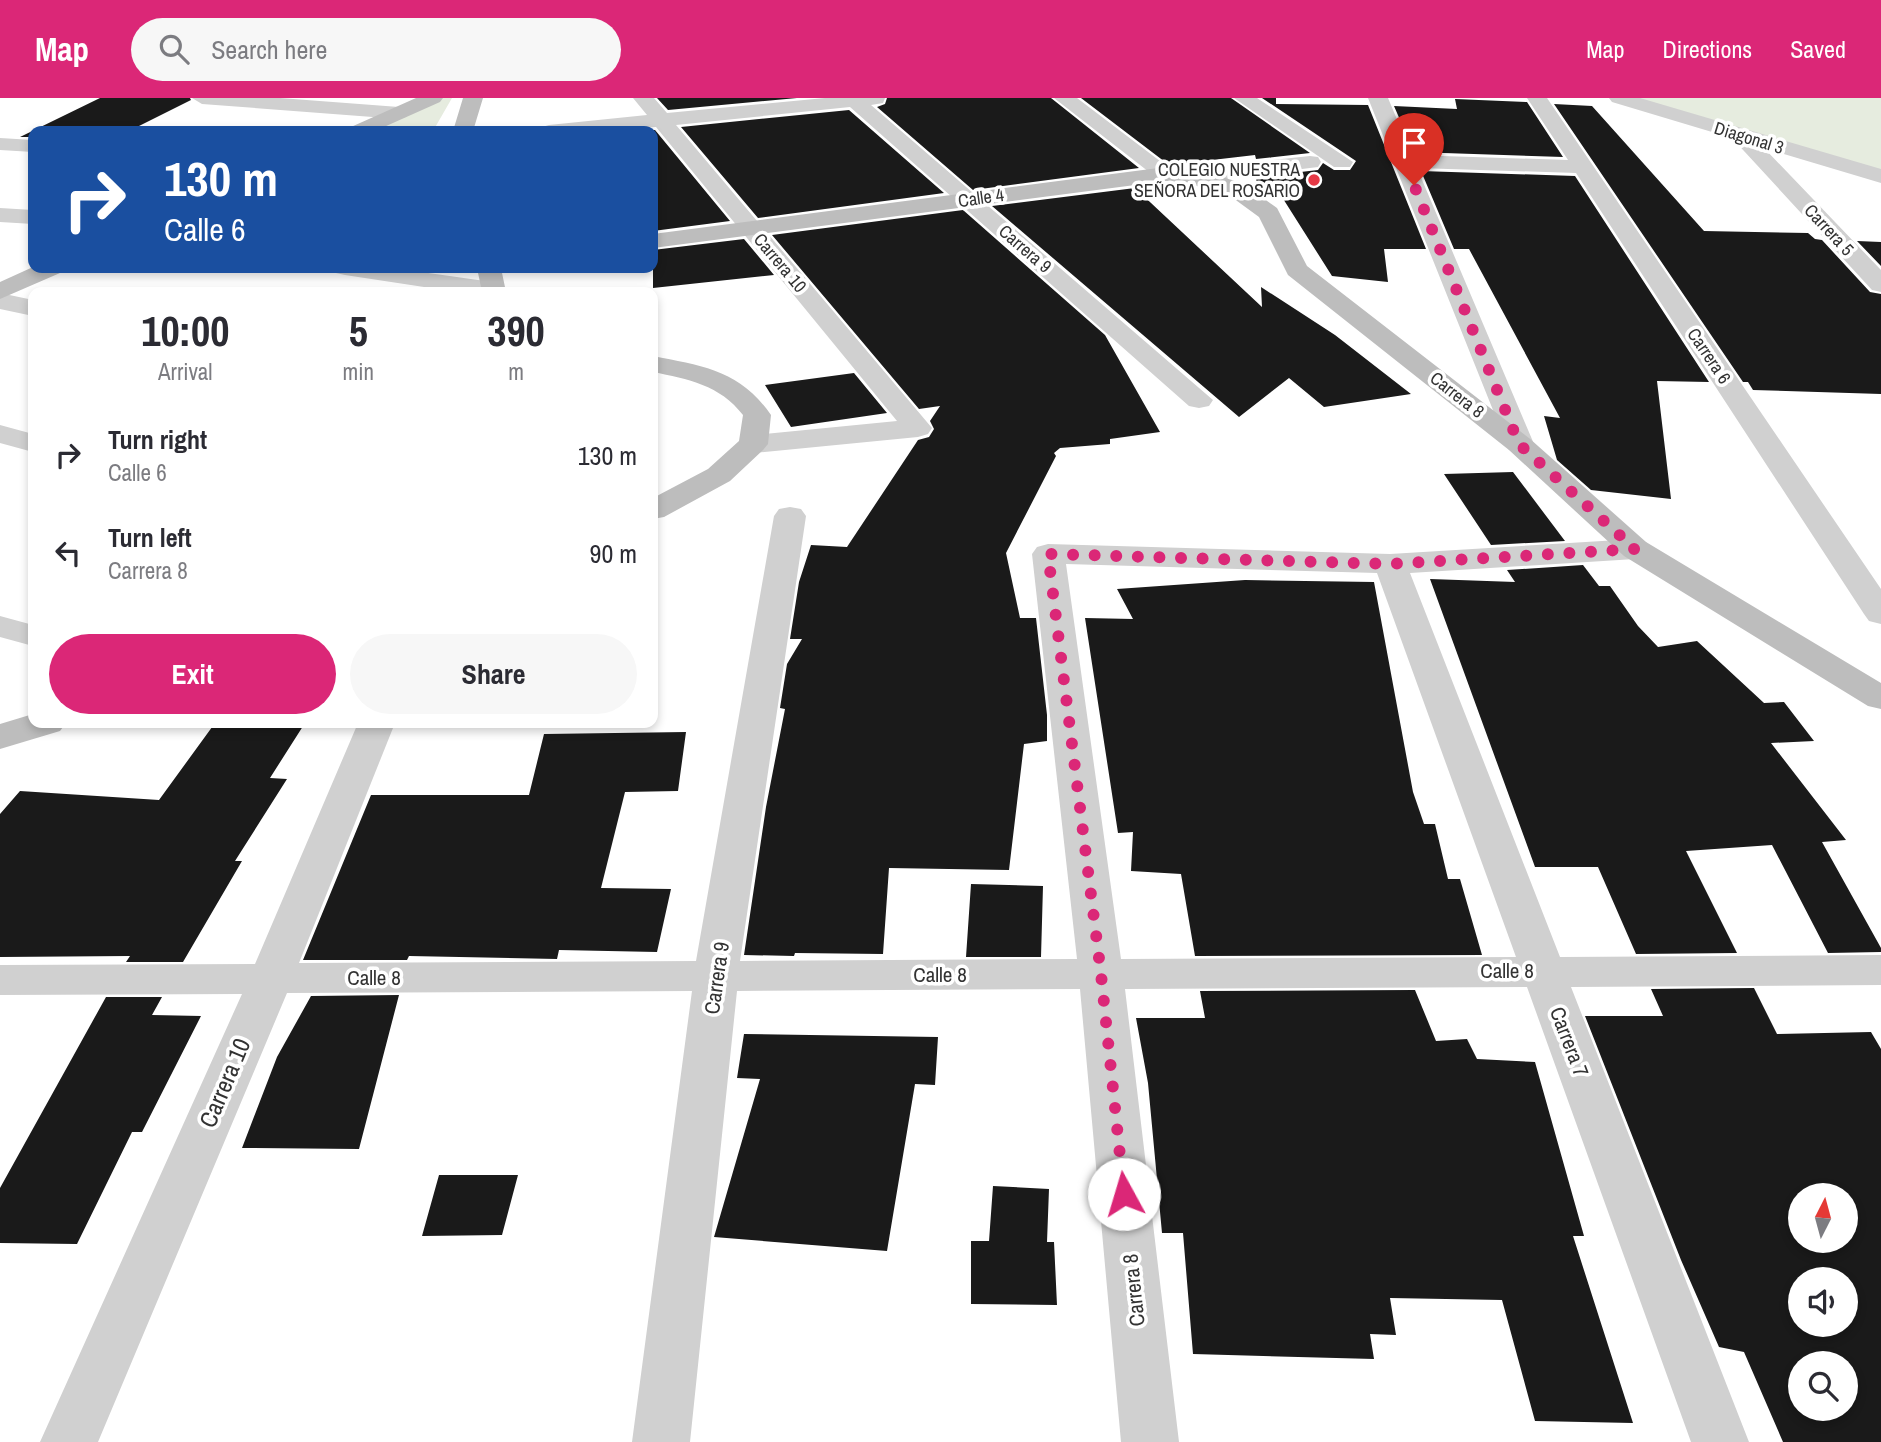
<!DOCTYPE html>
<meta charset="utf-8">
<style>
body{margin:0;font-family:"Archivo Narrow",sans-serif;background:#f7f7f7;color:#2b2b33;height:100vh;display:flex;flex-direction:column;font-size:26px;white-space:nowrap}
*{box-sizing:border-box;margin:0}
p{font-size:23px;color:#7c7c81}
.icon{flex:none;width:38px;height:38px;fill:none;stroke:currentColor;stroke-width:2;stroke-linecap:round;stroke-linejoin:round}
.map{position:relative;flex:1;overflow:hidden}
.side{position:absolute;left:28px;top:189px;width:630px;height:441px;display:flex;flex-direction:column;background:#fff;border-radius:14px;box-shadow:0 4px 10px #0003}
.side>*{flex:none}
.hud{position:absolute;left:28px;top:28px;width:630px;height:147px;border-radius:14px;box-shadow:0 4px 10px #0003;background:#1a4fa0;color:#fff;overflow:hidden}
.needle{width:46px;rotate:6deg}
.fabs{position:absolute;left:1788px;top:1085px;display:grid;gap:14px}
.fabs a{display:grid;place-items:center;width:70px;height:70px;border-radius:50%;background:#fff;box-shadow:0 4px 10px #0003;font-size:35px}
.pin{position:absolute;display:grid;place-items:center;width:60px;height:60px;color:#fff;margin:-72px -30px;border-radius:50% 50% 50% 0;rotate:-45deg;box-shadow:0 0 7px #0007}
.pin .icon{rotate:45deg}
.me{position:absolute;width:77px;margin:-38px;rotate:354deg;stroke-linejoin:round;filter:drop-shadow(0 0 5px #0008)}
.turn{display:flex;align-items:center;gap:24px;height:147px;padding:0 21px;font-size:32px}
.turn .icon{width:91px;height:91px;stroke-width:2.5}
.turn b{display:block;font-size:49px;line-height:60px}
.eta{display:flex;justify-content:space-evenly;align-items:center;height:119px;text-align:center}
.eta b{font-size:42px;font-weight:700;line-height:49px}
.button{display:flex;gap:14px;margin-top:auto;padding:14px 21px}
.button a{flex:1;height:80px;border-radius:42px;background:#db2777;color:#fff;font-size:28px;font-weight:700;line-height:80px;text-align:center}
.button a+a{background:#f7f7f7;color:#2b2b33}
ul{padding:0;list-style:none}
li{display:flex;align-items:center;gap:21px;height:98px;padding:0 21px}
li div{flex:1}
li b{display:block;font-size:26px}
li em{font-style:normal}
header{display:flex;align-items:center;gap:42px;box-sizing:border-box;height:98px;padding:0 35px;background:#db2777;color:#fff}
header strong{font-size:33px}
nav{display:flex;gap:38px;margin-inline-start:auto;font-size:24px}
.search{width:490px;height:63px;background:#f7f7f7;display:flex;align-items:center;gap:18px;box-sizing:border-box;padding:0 24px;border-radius:38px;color:#7c7c81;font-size:26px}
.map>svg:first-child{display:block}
</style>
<header>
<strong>Map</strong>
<div class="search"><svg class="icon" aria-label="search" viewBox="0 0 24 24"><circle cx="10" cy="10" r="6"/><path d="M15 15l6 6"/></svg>Search here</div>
<nav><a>Map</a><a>Directions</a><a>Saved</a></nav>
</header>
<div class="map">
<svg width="1881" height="1344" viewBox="0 0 1881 1344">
<rect width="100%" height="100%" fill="#fff"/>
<!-- green -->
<path fill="#e6ecdf" d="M 438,0 L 452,0 L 433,33 L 365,33 Z
M 1619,0 L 1881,0 L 1881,78 Z"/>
<!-- building -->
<path fill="#1a1a1a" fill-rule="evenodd" d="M 100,0 L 190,0 L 191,2 L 129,33 L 33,33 L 33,39 L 20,39 Z
M 657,0 L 797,0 L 668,12 Z
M 887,0 L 1051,0 L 1139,70 L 973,92 L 877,9 L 885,6 Z
M 1081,0 L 1231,0 L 1310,55 L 1256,61 L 1255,57 L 1169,67 Z
M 1262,0 L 1276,0 L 1276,6 L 1368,7 L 1426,151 L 1384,151 L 1388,184 L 1332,178 L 1275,88 L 1257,88 L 1256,79 L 1318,72 L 1323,65 L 1334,72 L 1350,72 L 1356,63 Z
M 1455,1 L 1527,4 L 1563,59 L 1414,54 L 1394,8 L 1457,11 Z
M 1554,6 L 1592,8 L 1704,133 L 1808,135 L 1815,141 L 1822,142 L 1870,194 L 1881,196 L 1881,296 L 1753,292 L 1748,284 L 1743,284 Z
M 849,12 L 944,95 L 758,120 L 681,29 Z
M 653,32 L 655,32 L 730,123 L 653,133 Z
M 1421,73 L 1575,78 L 1709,284 L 1657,283 L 1671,401 L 1591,392 L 1557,362 L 1544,318 L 1560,320 L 1469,151 L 1454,151 Z
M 1135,90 L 1262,209 L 1261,189 L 1335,237 L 1411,296 L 1324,309 L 1289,280 L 1239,319 L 992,108 Z
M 963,112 L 1105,237 L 1160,334 L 1110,341 L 1110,346 L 1060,350 L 1054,355 L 1056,358 L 1006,455 L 1020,520 L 1036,520 L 1047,617 L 1047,643 L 1024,646 L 1009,772 L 889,770 L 883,856 L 795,855 L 794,858 L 744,857 L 766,709 L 785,611 L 780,610 L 787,566 L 802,541 L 790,541 L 799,484 L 811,447 L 847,449 L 918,342 L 929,339 L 934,331 L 930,323 L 940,308 L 919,311 L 772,137 Z
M 744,141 L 774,177 L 653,190 L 653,152 Z
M 1857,143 L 1881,144 L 1881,168 Z
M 854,275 L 887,315 L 791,329 L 765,287 Z
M 1513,374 L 1565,443 L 1491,447 L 1444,376 Z
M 1583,467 L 1599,488 L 1610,488 L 1638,528 L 1658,549 L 1697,543 L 1764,605 L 1784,604 L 1814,643 L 1771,645 L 1846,742 L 1822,744 L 1881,850 L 1881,854 L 1828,855 L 1772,747 L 1686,753 L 1737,855 L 1636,856 L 1598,769 L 1535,769 L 1430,481 L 1515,484 L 1507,472 Z
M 1245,482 L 1374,484 L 1413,694 L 1424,726 L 1435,726 L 1448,781 L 1460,781 L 1482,857 L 1195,858 L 1181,776 L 1131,773 L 1133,734 L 1118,735 L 1085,520 L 1133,521 L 1117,491 Z
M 215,625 L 305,625 L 270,680 L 287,681 L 235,763 L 242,763 L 183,864 L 126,864 L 130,858 L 0,859 L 0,716 L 20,693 L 159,702 Z
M 686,634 L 678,693 L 625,694 L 601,790 L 671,791 L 657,854 L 559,852 L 557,861 L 409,858 L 407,862 L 303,862 L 371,697 L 529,697 L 544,636 Z
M 971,786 L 1043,788 L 1041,859 L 966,859 Z
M 1754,890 L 1777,936 L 1871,934 L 1881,951 L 1881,1344 L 1783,1344 L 1744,1254 L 1719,1249 L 1681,1162 L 1585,918 L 1663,918 L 1651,891 ZM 1801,1097 L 1846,1097 L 1846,1143 L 1801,1143 ZM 1801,1181 L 1846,1181 L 1846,1227 L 1801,1227 ZM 1801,1265 L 1846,1265 L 1846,1311 L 1801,1311 Z
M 1415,892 L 1436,943 L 1467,941 L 1477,961 L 1535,964 L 1584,1138 L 1573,1138 L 1633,1325 L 1535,1323 L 1502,1202 L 1390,1200 L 1396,1237 L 1370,1236 L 1374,1261 L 1193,1256 L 1183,1135 L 1162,1135 L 1148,985 L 1136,920 L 1205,920 L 1200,893 Z
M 399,897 L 359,1051 L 242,1050 L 277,959 L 311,898 Z
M 106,899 L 162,899 L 152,917 L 201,918 L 142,1034 L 132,1034 L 77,1146 L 0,1145 L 0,1090 Z
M 744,936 L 938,939 L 935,987 L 915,986 L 887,1153 L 714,1139 L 760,981 L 737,980 Z
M 439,1077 L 518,1077 L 502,1137 L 422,1138 Z
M 993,1088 L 1049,1091 L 1047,1144 L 1054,1144 L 1057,1207 L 971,1206 L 971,1143 L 989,1143 Z"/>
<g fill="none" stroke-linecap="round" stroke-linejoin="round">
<!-- street -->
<path fill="#d0d0d0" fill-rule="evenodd" d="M 192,0 L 280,0 L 399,9 L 406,11 L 409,15 L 406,19 L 399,21 L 202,6 Z
M 633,0 L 654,0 L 667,15 L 825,0 L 885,0 L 883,5 L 871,7 L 1213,302 L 1209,308 L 1199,310 L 1189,308 L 850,9 L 676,27 L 932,330 L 928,336 L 918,339 L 753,355 L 743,352 L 738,346 L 743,340 L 753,337 L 897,323 L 656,29 L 609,33 L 539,33 L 542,29 L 549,27 L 647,17 Z
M 1054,0 L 1077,0 L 1177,76 L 1174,81 L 1158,81 Z
M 1234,0 L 1257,0 L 1353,64 L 1350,69 L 1334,69 Z
M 1368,0 L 1388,0 L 1412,57 L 1568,62 L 1527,0 L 1547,0 L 1881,491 L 1881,526 L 1869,523 L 1864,516 L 1576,75 L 1417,70 L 1534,346 L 1529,352 L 1519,355 L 1509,352 Z
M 1609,0 L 1640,0 L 1881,71 L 1881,85 L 1764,50 L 1881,172 L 1881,194 L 1872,192 L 1732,40 L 1612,4 Z
M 0,40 L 33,42 L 33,54 L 0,52 Z
M 1310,58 L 1318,59 L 1321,64 L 1318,69 L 1190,85 L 1182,83 L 1179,78 L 1182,73 L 1190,71 Z
M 0,110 L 33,112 L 33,126 L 0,124 Z
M 333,170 L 393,170 L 492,184 L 501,187 L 505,192 L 503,194 L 457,194 L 345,177 L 336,175 Z
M 0,195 L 33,202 L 33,218 L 0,211 Z
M 0,327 L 33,336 L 33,354 L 0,345 Z
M 790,409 L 801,411 L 806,418 L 740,863 L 1077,861 L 1032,456 L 1037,449 L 1048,446 L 1390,456 L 1635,441 L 1646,444 L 1651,451 L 1646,458 L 1635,461 L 1410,475 L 1560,859 L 1881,857 L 1881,887 L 1571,889 L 1749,1344 L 1691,1344 L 1527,889 L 1125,891 L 1179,1344 L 1121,1344 L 1080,891 L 737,893 L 690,1344 L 632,1344 L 692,893 L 287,895 L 98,1344 L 40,1344 L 242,896 L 0,897 L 0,867 L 255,866 L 358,625 L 395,625 L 299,865 L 696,863 L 774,418 L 779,411 ZM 1066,466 L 1377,475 L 1516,859 L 1121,861 Z
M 0,518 L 33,527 L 33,548 L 0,539 Z"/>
<!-- secondary -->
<path fill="#bdbdbd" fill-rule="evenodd" d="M 416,0 L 443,0 L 440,4 L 375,33 L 348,33 L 351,29 Z
M 463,0 L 483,0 L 473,33 L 453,33 Z
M 1166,69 L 1190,71 L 1230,81 L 1249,90 L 1277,110 L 1307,168 L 1529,340 L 1646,444 L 1881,585 L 1881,611 L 1868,608 L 1624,458 L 1509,352 L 1288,177 L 1259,119 L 1233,100 L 1214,91 L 1166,83 L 653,150 L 653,136 Z
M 33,169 L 63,170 L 60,175 L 0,201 L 0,184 Z
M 477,170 L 501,170 L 506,194 L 482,194 Z
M 653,258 C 703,268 740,272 771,317 L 768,346 L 763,352 L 730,383 L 664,419 L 653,421 L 653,400 L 708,371 L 739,343 L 743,317 C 720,287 688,281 653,274 Z
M 33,616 L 33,625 L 66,625 L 60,633 L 0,651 L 0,626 Z"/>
</g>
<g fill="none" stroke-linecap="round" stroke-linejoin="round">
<!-- route -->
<path stroke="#db2777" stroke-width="12" stroke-dasharray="0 21.6" d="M 1124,1096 L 1101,876 L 1048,456 L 1390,466 L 1635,451 L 1519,346 L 1414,87"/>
</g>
<!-- markers -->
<circle fill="#e63946" stroke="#fff" stroke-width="2.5" cx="1314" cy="82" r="7"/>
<g text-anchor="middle" stroke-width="7" stroke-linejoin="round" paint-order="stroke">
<!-- far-street labels -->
<g font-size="18" fill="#333" stroke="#fff">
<text transform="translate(1749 40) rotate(17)" y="6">Diagonal 3</text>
<text transform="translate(981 100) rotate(-8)" y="6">Calle 4</text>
<text transform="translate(1829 132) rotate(47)" y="6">Carrera 5</text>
<text transform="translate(1025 151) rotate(41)" y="6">Carrera 9</text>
<text transform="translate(780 165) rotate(50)" y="6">Carrera 10</text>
<text transform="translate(1709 258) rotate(56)" y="6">Carrera 6</text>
<text transform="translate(1457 297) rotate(38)" y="6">Carrera 8</text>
</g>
<!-- far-poi labels -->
<g font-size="18" fill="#333" stroke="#fff" text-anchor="end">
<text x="1300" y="78">COLEGIO NUESTRA<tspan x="1300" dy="21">SEÑORA DEL ROSARIO</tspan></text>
</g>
<!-- street labels -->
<g font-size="21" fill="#333" stroke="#fff">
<text x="1507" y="880">Calle 8</text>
<text x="940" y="884">Calle 8</text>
<text x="374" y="887">Calle 8</text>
<text transform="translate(717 880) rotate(-82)" y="7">Carrera 9</text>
<text transform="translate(1569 944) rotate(69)" y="7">Carrera 7</text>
<text transform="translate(1134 1192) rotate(-96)" y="7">Carrera 8</text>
</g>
<!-- near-street labels -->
<g font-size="24" fill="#333" stroke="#fff">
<text transform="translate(225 985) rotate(-67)" y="8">Carrera 10</text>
</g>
</g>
</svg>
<div class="fabs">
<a><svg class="needle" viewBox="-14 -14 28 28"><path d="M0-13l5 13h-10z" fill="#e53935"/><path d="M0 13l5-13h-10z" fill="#7c7c81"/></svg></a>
<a><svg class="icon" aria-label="sound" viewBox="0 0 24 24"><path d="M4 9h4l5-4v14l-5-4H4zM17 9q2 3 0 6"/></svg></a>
<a><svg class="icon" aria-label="search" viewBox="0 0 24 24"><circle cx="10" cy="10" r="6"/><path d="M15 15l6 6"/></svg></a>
</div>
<div class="pin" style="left:1414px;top:87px;background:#d93025"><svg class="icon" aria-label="arrive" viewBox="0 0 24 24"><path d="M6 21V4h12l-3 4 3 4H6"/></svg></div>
<svg class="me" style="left:1124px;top:1096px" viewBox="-20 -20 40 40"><circle r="19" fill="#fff"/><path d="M0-13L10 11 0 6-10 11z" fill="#db2777"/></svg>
<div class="hud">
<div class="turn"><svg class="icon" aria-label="right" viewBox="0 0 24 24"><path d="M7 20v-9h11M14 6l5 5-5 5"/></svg><div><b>130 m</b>Calle 6</div></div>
</div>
<section class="side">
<div class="eta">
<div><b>10:00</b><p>Arrival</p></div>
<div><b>5</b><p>min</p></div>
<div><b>390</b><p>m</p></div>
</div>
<ul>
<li><svg class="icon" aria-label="right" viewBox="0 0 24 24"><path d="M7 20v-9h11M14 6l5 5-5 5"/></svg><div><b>Turn right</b><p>Calle 6</p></div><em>130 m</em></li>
<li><svg class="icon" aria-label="left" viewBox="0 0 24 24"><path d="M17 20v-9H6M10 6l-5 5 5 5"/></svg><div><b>Turn left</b><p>Carrera 8</p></div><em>90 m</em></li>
</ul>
<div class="button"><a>Exit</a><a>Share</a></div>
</section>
</div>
